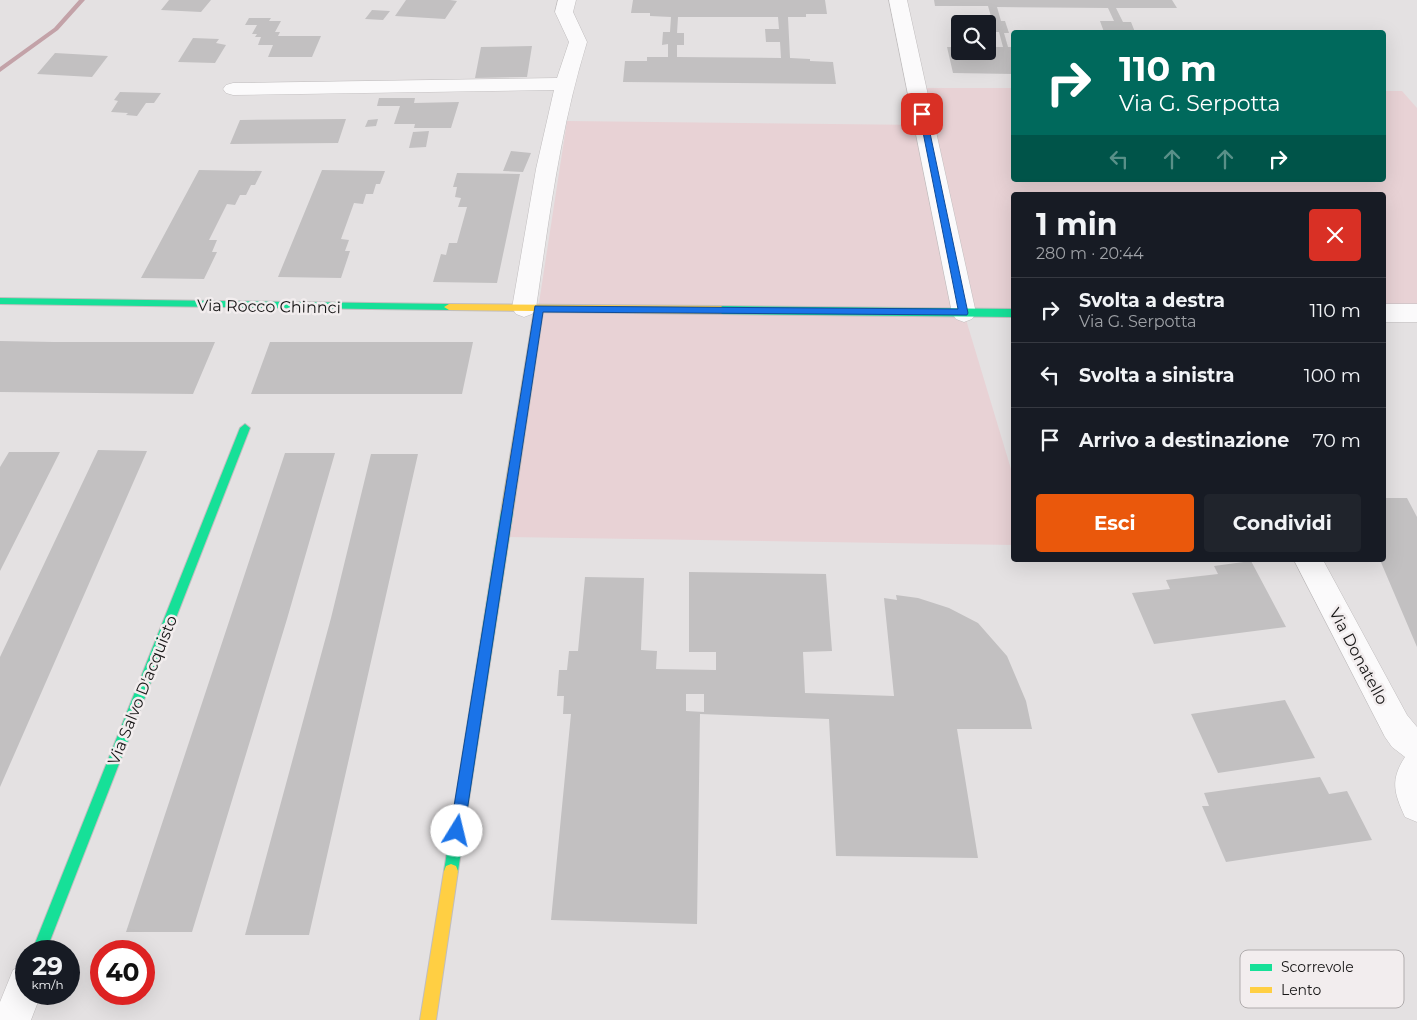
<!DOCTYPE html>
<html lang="it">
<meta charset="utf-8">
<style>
body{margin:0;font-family:Montserrat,sans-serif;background:#20242c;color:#f1f3f6;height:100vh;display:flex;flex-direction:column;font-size:19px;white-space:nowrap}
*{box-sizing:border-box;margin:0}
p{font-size:16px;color:#9ea1a6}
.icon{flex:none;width:28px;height:28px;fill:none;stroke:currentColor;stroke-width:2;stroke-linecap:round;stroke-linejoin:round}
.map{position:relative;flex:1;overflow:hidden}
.details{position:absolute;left:1011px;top:192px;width:375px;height:370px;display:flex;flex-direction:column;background:#171b24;border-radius:5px;box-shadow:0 5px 20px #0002}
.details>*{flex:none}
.hud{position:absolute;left:1011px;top:30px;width:375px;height:152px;border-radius:5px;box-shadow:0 5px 20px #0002;background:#00695c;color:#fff;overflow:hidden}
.fabs{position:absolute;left:951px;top:15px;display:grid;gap:10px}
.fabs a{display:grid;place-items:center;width:45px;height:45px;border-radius:5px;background:#171b24;box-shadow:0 5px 20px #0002;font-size:25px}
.speed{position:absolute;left:15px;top:940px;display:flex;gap:10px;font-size:25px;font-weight:700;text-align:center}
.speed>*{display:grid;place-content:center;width:65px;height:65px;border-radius:50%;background:#171b24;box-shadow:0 5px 20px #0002;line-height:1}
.speed small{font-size:12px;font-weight:400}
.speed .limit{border:8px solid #d22;background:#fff;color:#111}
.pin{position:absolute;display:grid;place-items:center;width:42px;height:42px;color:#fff;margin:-21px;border-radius:10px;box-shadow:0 2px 8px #0006}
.me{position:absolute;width:55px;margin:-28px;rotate:9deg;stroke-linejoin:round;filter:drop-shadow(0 0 4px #0008)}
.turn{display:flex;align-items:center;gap:18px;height:105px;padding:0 25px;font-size:22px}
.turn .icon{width:65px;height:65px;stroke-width:2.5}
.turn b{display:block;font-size:35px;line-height:42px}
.lanes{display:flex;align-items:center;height:48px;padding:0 25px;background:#0003;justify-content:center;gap:25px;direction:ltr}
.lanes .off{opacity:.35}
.round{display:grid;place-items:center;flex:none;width:52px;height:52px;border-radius:5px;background:#20242c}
.summary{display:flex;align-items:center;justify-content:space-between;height:85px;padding:0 25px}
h1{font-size:30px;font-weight:700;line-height:38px}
.primary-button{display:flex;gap:10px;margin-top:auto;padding:10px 25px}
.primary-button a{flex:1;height:58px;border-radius:5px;background:#ea580c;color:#fff;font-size:20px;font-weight:700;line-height:58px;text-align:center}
.primary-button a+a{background:#20242c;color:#f1f3f6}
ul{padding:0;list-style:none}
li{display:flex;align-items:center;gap:15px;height:65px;padding:0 25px;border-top:1px solid #363941}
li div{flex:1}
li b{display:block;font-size:19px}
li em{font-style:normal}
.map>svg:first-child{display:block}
</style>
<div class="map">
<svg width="1417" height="1020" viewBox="0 0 1417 1020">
<rect width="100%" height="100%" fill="#e4e1e2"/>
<!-- green -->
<path fill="#e8d2d5" d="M 917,88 L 1014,88 L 1014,180 L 1384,180 L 1384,91 L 1402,91 L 1417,108 L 1417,313 L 1384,313 L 1384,195 L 1014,195 L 1014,313 L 964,313 L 1014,479 L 1014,545 L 503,537 L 567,121 L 924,125 Z"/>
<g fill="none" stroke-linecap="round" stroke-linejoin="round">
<!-- stream -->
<path fill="#c3a2a8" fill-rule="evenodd" d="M 79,0 L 85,0 L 58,30 L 0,72 L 0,67 L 54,28 Z"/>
</g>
<!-- building -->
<path fill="#c2c0c1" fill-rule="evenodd" d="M 169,0 L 211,0 L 201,12 L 161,10 Z
M 406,0 L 450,0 L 457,1 L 445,19 L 395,16 Z
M 633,0 L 825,0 L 827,14 L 806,14 L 806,17 L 788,17 L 790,58 L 810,59 L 810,61 L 833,62 L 836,84 L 623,82 L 625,61 L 647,61 L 647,57 L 668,57 L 668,44 L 662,45 L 663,32 L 670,32 L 671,17 L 650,16 L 650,13 L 631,13 ZM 678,17 L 778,17 L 779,29 L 765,29 L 766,42 L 780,42 L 781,58 L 677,57 L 677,45 L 684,45 L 684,33 L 677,33 Z
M 934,0 L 1172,0 L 1177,8 L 1116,8 L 1123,22 L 1131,22 L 1135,32 L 1104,32 L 1100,21 L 1114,21 L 1108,8 L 997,7 L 1001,21 L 1005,21 L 1009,33 L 1004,33 L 1008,47 L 1014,47 L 1014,74 L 953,73 L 947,47 L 960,47 L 960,51 L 988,51 L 988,47 L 1003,47 L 999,32 L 988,32 L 988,24 L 982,24 L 981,20 L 992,20 L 988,6 L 935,6 Z
M 372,10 L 390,11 L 383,20 L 365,19 Z
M 249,18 L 271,18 L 269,21 L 281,21 L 275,32 L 280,32 L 278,36 L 321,36 L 312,57 L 268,57 L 273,45 L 258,45 L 261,37 L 255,37 L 257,34 L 252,34 L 257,25 L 245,25 Z
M 193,38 L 219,39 L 216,43 L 226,45 L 215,63 L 178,62 Z
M 532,46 L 527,77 L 475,78 L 481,47 Z
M 55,53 L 108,56 L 92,77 L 37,74 Z
M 120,92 L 161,93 L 154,103 L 146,103 L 137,116 L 126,115 L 128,113 L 111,112 L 118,101 L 114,100 Z
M 379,98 L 415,98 L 414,103 L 459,102 L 451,128 L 414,128 L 415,124 L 394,124 L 400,106 L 377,106 Z
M 346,119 L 338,143 L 230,144 L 240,120 Z
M 378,119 L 376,126 L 365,127 L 368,120 Z
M 429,131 L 426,147 L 409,148 L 413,132 Z
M 511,151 L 531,153 L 523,172 L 503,171 Z
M 199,170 L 262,171 L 255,185 L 251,185 L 246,195 L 240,195 L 235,205 L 227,204 L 209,240 L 217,240 L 212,252 L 217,252 L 204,279 L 141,278 Z
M 322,170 L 385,171 L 380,184 L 376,184 L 373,194 L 366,194 L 363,204 L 354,203 L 341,239 L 349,240 L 345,251 L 350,251 L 341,278 L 278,277 Z
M 457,173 L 520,174 L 497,283 L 433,282 L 441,254 L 446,255 L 449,243 L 457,243 L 467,207 L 458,207 L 461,198 L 455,197 L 457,187 L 453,187 Z
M 0,341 L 54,342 L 215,342 L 193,394 L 0,392 Z
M 270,342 L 473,342 L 462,394 L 251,394 Z
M 98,450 L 147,451 L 0,787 L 0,657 Z
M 9,452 L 60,452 L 0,571 L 0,467 Z
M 285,453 L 335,453 L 287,619 L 192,932 L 126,932 Z
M 371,454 L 418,454 L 309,935 L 245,935 L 331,618 Z
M 1384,498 L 1407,498 L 1417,517 L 1417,647 L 1380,560 L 1384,560 Z
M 1251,561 L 1286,627 L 1154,644 L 1132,593 L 1170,589 L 1166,580 L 1218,574 L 1214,566 Z
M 689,572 L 826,574 L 832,651 L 803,652 L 805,693 L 894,696 L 884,598 L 897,600 L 896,595 L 918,598 L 949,608 L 978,623 L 1007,656 L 1026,701 L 1032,729 L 957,729 L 978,858 L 836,856 L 829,719 L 700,714 L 697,924 L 551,920 L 571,714 L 563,714 L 564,696 L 557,696 L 559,670 L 567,670 L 569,651 L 578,651 L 585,577 L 644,578 L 641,650 L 657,651 L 656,669 L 716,670 L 716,652 L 689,652 ZM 686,694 L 704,694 L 704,712 L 686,711 Z
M 1285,700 L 1315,758 L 1218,773 L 1191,714 Z
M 1320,777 L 1329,794 L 1347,791 L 1372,840 L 1226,862 L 1202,806 L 1209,806 L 1204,793 Z"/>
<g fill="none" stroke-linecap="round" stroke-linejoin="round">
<defs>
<path id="street" d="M 558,0 L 576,0 L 573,12 L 587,42 C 560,129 549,218 536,308 L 532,314 L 524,317 L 516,314 L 512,308 L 536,169 L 554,90 L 233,95 L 226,93 L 223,89 L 226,85 L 233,83 L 557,78 L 569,42 L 555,12 Z
M 889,0 L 907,0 L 976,313 L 972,319 L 964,322 L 956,319 L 952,313 Z
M 1384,304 L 1417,304 L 1417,322 L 1384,322 Z
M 1294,560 L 1323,560 L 1407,715 L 1417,727 L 1417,822 L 1405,817 C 1394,793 1390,780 1405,757 L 1392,747 L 1385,737 Z
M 26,965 L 26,994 L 41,994 L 31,1020 L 0,1020 L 0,1002 L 13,970 Z"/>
<path id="fast" d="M 0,298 L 449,304 L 454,307 L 449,310 L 0,304 Z
M 721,306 L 1014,309 L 1014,317 L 721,314 L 716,310 Z
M 245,424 L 250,428 L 46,951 L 32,951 L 240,428 Z
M 507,507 L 511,509 L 513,512 L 458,871 L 456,876 L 451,878 L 446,876 L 444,871 L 501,512 L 503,509 Z"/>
<path id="slow" d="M 449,304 L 721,306 L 726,310 L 721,314 L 543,312 L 513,512 L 511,515 L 507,517 L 503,515 L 501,512 L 534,311 L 449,310 L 444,307 Z
M 451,864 L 456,866 L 458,871 L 436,1020 L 420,1020 L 444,871 L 446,866 Z"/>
</defs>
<!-- street casing -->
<use href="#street" stroke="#c0bdbe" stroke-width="1"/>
<!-- fast casing -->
<use href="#fast" stroke="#c0bdbe" stroke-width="2"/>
<!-- slow casing -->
<use href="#slow" stroke="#c0bdbe" stroke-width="2"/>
<!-- street -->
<use href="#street" fill="#fbfafb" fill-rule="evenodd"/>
<!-- fast -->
<use href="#fast" fill="#16e098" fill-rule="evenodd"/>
<!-- slow -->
<use href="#slow" fill="#ffcf43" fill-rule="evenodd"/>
</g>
<!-- route -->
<path fill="#1a73e8" stroke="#114b97" d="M 919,112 L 926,114 L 968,313 L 967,315 L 543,312 L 464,831 L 462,836 L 457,838 L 452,836 L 450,831 L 535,306 L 958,309 Z"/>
<g text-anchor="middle" stroke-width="5" stroke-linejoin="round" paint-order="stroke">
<!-- street labels -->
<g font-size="16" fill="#171616" stroke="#f2edee">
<text transform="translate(269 306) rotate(1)" y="6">Via Rocco Chinnci</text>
<text transform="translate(1359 656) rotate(62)" y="6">Via Donatello</text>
<text transform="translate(142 690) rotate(-68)" y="6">Via Salvo D'acquisto</text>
</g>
</g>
<!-- legend -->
<rect x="1240" y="950" width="164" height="58" rx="8" fill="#f2edee" stroke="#b0acad" stroke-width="1"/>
<rect x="1250" y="964" width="22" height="7" fill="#16e098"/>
<rect x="1250" y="987" width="22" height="6" fill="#ffcf43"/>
<g font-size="14" fill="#171616">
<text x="1281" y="972">Scorrevole</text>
<text x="1281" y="995">Lento</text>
</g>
</svg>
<div class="fabs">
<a><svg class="icon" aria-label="search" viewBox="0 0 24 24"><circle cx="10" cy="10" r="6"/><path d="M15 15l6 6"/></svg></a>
</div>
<div class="speed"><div>29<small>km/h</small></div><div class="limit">40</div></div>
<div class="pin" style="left:922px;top:114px;background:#d93025"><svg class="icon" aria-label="arrive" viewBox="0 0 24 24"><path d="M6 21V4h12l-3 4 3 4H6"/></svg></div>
<svg class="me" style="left:457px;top:831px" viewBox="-20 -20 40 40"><circle r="19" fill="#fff"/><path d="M0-13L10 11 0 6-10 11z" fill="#1a73e8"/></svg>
<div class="hud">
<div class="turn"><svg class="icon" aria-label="right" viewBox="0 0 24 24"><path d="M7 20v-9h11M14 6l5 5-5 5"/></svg><div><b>110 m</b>Via G. Serpotta</div></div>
<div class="lanes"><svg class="icon off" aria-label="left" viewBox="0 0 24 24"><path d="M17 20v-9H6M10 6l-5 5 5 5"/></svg><svg class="icon off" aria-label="ahead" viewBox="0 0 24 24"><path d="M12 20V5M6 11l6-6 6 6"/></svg><svg class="icon off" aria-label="ahead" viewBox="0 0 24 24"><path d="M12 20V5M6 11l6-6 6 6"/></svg><svg class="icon" aria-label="right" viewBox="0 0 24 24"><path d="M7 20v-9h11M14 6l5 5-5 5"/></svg></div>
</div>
<section class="details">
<div class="summary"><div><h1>1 min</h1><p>280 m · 20:44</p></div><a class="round" style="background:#d93025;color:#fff"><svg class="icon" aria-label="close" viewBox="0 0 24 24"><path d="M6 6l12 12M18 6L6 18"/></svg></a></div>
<ul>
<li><svg class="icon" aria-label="right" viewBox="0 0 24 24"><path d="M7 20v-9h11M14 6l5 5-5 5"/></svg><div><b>Svolta a destra</b><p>Via G. Serpotta</p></div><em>110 m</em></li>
<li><svg class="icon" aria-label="left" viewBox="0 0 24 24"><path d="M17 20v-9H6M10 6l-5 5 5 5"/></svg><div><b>Svolta a sinistra</b></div><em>100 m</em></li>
<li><svg class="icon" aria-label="arrive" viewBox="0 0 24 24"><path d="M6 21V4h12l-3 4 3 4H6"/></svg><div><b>Arrivo a destinazione</b></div><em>70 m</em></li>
</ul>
<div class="primary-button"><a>Esci</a><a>Condividi</a></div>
</section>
</div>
